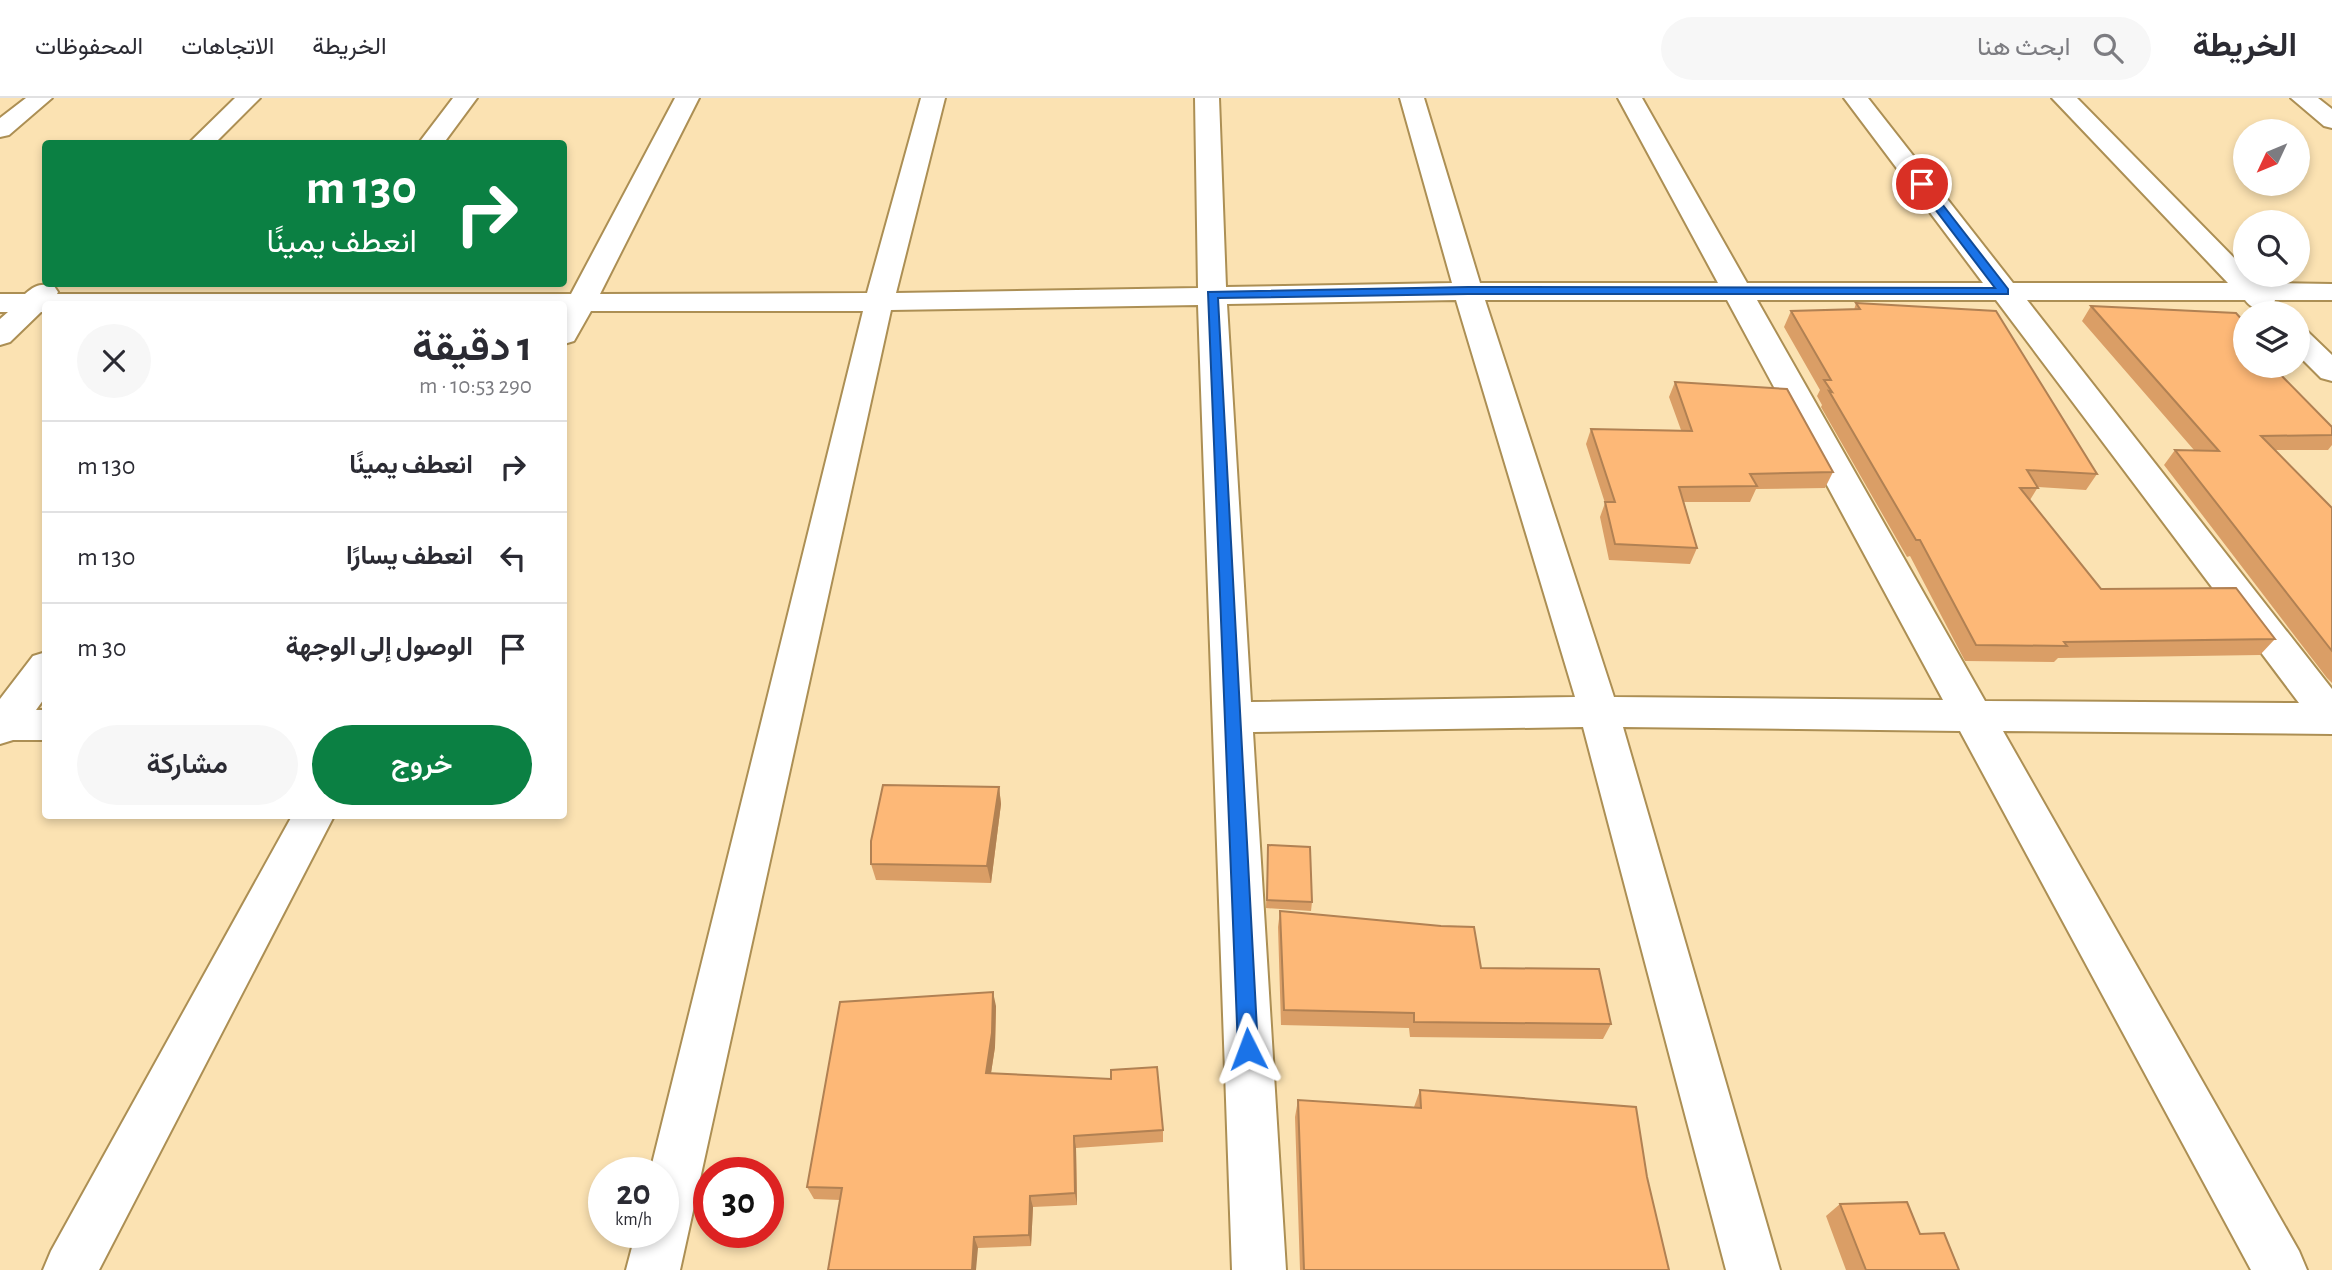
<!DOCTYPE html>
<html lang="ar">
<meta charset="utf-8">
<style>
body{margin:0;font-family:"Alegreya Sans",Vazirmatn,sans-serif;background:#f7f7f7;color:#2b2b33;direction:rtl;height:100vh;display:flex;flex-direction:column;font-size:26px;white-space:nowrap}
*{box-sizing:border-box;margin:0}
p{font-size:23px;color:#7c7c81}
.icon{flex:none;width:38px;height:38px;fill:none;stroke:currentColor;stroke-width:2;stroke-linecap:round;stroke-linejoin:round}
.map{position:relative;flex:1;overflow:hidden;direction:ltr}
.sheet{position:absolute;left:42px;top:203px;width:525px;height:518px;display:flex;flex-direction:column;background:#fff;border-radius:7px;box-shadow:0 4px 10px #0003;direction:rtl}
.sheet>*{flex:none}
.top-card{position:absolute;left:42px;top:42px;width:525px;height:147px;border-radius:7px;box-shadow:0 4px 10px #0003;direction:rtl;background:#0b8043;color:#fff;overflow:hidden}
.needle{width:46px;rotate:226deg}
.controls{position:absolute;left:2233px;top:21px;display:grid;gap:14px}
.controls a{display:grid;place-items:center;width:77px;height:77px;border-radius:50%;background:#fff;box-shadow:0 4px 10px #0003;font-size:35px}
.speed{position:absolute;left:588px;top:1059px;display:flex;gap:14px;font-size:35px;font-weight:700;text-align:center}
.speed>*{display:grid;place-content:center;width:91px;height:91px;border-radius:50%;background:#fff;box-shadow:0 4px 10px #0003;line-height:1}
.speed small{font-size:18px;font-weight:400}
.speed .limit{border:10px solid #d22;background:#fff;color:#111}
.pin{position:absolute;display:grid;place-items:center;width:60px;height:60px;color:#fff;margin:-30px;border:4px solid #fff;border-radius:50%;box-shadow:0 2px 7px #0007}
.me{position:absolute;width:77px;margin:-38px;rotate:357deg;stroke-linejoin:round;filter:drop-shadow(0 0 5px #0008)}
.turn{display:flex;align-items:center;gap:24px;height:147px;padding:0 35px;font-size:32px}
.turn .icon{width:91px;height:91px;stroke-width:2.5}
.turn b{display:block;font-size:49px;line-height:60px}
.round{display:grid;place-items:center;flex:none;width:74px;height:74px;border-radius:37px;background:#f7f7f7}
.overview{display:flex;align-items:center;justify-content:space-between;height:119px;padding:0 35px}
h1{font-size:42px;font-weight:600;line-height:52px}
.cta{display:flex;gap:14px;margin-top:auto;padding:14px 35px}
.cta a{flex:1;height:80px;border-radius:42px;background:#0b8043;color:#fff;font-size:28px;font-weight:600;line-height:80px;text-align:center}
.cta a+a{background:#f7f7f7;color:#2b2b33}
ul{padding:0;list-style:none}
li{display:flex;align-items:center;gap:21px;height:91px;padding:0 35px;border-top:2px solid #e1e1e2}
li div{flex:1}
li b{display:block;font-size:26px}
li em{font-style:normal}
header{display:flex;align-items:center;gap:42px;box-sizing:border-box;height:98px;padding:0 35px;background:#fff;border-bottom:2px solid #e1e1e2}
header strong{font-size:33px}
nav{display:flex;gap:38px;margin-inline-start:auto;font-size:24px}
.search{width:490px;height:63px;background:#f7f7f7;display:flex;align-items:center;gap:18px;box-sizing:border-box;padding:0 24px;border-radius:38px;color:#7c7c81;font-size:26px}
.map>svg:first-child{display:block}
</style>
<header>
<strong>الخريطة</strong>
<div class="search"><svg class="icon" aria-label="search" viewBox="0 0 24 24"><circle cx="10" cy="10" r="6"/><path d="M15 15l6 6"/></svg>ابحث هنا</div>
<nav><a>الخريطة</a><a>الاتجاهات</a><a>المحفوظات</a></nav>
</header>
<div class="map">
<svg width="2332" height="1172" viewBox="0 0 2332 1172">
<rect width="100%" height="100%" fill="#fbe2b2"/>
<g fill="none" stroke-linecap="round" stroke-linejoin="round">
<defs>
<path id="minor" d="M 26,0 L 52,0 L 9,37 L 0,39 L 0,20 Z
M 235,0 L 260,0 L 214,46 L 188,46 Z
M 453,0 L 477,0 L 443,46 L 418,46 Z
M 675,0 L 699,0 L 600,196 L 867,195 L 921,0 L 945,0 L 896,195 L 1198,190 L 1195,0 L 1219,0 L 1226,189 L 1452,185 L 1400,0 L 1424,0 L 1480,185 L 1718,185 L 1618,0 L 1642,0 L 1747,185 L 1983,185 L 1844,0 L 1868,0 L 2013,185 L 2228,185 L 2052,0 L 2077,0 L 2245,171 L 2245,177 L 2251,177 L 2260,185 L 2332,186 L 2332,202 L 2275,202 L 2272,210 C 2260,213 2253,212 2245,202 L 2027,202 L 2332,591 L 2332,636 L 2003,633 L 2299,1153 L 2307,1172 L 2251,1172 L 1960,633 L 1623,629 L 1780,1172 L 1726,1172 L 1583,629 L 1253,634 L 1286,1172 L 1232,1172 L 1198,207 L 891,212 L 680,1172 L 626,1172 L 636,1134 L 663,1134 L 663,1074 L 650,1074 L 863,213 L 591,213 L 574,243 L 564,246 L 564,206 L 46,206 L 46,214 L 41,214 L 10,244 L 0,247 L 0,221 L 8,214 L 0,214 L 0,196 L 25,196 C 35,187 41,185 54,188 L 58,194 L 57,196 L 571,196 ZM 1456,202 L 1575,599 L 1251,604 L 1227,206 ZM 1485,202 L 1727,202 L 1943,602 L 1614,599 ZM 1757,202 L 1996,202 L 2299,605 L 1985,603 Z
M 2291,0 L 2318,0 L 2332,11 L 2332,30 L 2324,28 Z
M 2298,231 L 2308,234 L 2332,257 L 2332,283 L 2321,280 L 2298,257 Z
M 46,554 L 46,598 L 36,612 L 46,612 L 46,642 L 13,642 L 0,646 L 0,601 L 33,558 Z
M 292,718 L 334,718 L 99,1172 L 43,1172 L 51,1153 Z"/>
</defs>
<!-- minor casing -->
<use href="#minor" stroke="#ac8f54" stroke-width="4"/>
<!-- minor -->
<use href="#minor" fill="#fff" fill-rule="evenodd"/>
</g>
<!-- wall -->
<path fill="#da9e66" d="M 1856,205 L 2097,376 L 2086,392 L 2038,389 L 2030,402 L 2101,491 L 2275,541 L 2260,557 L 2058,560 L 2054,564 L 1965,563 L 1910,458 L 1907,459 L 1821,309 L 1822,307 L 1817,298 L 1820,292 L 1784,229 L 1791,213 L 1854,212 Z
M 2091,208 L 2287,272 L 2282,278 L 2332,329 L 2332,347 L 2328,352 L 2276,352 L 2332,410 L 2332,585 L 2327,580 L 2164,367 L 2175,352 L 2194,352 L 2082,223 Z
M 1675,284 L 1833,374 L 1825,390 L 1756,391 L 1750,404 L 1684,404 L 1697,450 L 1690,466 L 1609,462 L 1600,419 L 1605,405 L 1586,346 L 1591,331 L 1681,332 L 1669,299 Z
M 999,689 L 1001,706 L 991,785 L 876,782 L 871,766 Z
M 1268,747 L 1312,804 L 1311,813 L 1266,810 Z
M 1280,813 L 1481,870 L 1611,926 L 1603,941 L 1410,939 L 1409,930 L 1281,927 L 1278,829 Z
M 996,908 L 995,949 L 991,975 L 1163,1032 L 1163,1044 L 1076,1050 L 1077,1107 L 1033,1109 L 1031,1148 L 978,1150 L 840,1102 L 814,1101 L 807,1089 Z
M 1420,992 L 1647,1079 L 1669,1172 L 1300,1172 L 1295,1019 L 1298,1002 L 1414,1009 Z
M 1840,1106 L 1920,1136 L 1959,1172 L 1846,1172 L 1826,1118 Z"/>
<!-- shaded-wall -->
<path fill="#b18153" d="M 999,689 L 1001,706 L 991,785 L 987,768 Z
M 993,894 L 996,908 L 995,949 L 989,988 L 986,975 Z
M 1074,1038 L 1076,1050 L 1077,1107 L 1075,1095 Z
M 1030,1098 L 1033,1109 L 1031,1148 L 1029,1137 Z
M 974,1139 L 978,1150 L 976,1172 L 972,1172 Z"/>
<!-- building -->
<path fill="#fdb877" stroke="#b18153" stroke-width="2" d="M 1856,205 L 1996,213 L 2097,376 L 2027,372 L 2038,390 L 2020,390 L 2101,491 L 2236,490 L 2275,541 L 2064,544 L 2067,548 L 1976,547 L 1920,442 L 1916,442 L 1829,293 L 1832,294 L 1824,282 L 1831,282 L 1791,213 L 1860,211 Z
M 2091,208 L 2236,215 L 2245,225 L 2245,268 L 2283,268 L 2287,272 L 2276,272 L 2332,329 L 2332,337 L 2261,338 L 2332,410 L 2332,553 L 2175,352 L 2219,353 Z
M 1675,284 L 1787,291 L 1833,374 L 1750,376 L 1757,388 L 1679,389 L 1697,450 L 1615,446 L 1605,404 L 1615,404 L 1591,331 L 1692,333 Z
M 883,687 L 999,689 L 987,768 L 871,766 L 871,743 Z
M 1268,747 L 1310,749 L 1312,804 L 1267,802 Z
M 1280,813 L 1441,828 L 1474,829 L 1481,870 L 1599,871 L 1611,926 L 1414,924 L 1414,915 L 1284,912 Z
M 993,894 L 992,935 L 986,975 L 1111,981 L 1111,972 L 1157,969 L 1163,1032 L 1074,1038 L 1075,1095 L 1030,1098 L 1029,1137 L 974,1139 L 972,1172 L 828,1172 L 842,1090 L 807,1089 L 840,904 Z
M 1420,992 L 1636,1009 L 1647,1079 L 1669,1172 L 1304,1172 L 1298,1002 L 1421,1010 Z
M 1907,1104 L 1920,1136 L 1944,1135 L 1959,1172 L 1866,1172 L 1840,1106 Z"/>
<!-- route -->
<path fill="#1a73e8" stroke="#114b97" stroke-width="2" d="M 1922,83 L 1925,84 L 2008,191 L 2008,196 L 1468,196 L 1218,200 L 1258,951 L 1255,958 L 1248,960 L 1241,958 L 1238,951 L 1208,194 L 1468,189 L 1995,190 L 1916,86 Z"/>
</svg>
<div class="controls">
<a><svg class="needle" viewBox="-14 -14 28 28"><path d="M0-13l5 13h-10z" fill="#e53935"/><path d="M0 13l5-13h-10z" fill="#7c7c81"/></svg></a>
<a><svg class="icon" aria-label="search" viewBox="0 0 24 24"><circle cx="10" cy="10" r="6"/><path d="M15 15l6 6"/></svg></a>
<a><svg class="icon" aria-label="layers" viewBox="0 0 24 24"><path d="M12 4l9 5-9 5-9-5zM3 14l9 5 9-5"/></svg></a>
</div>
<div class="speed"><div>20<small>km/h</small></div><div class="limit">30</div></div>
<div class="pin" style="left:1922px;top:86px;background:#d93025"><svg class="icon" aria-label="arrive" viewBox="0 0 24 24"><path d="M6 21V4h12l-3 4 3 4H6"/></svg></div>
<svg class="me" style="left:1248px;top:951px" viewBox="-20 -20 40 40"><path d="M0-17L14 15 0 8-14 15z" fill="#1a73e8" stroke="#fff" stroke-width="4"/></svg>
<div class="top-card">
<div class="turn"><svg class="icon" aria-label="right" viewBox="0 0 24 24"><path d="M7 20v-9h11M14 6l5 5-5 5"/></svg><div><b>130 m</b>انعطف يمينًا</div></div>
</div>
<section class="sheet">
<div class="overview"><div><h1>1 دقيقة</h1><p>290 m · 10:53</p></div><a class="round"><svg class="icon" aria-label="close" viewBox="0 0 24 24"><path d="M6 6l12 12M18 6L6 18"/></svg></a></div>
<ul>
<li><svg class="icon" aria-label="right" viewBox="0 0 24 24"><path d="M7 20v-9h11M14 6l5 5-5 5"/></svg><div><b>انعطف يمينًا</b></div><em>130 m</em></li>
<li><svg class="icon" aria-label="left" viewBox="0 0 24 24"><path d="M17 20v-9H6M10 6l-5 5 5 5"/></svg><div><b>انعطف يسارًا</b></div><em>130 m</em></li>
<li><svg class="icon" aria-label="arrive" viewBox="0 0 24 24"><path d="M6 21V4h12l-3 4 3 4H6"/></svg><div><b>الوصول إلى الوجهة</b></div><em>30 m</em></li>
</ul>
<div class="cta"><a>خروج</a><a>مشاركة</a></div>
</section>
</div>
